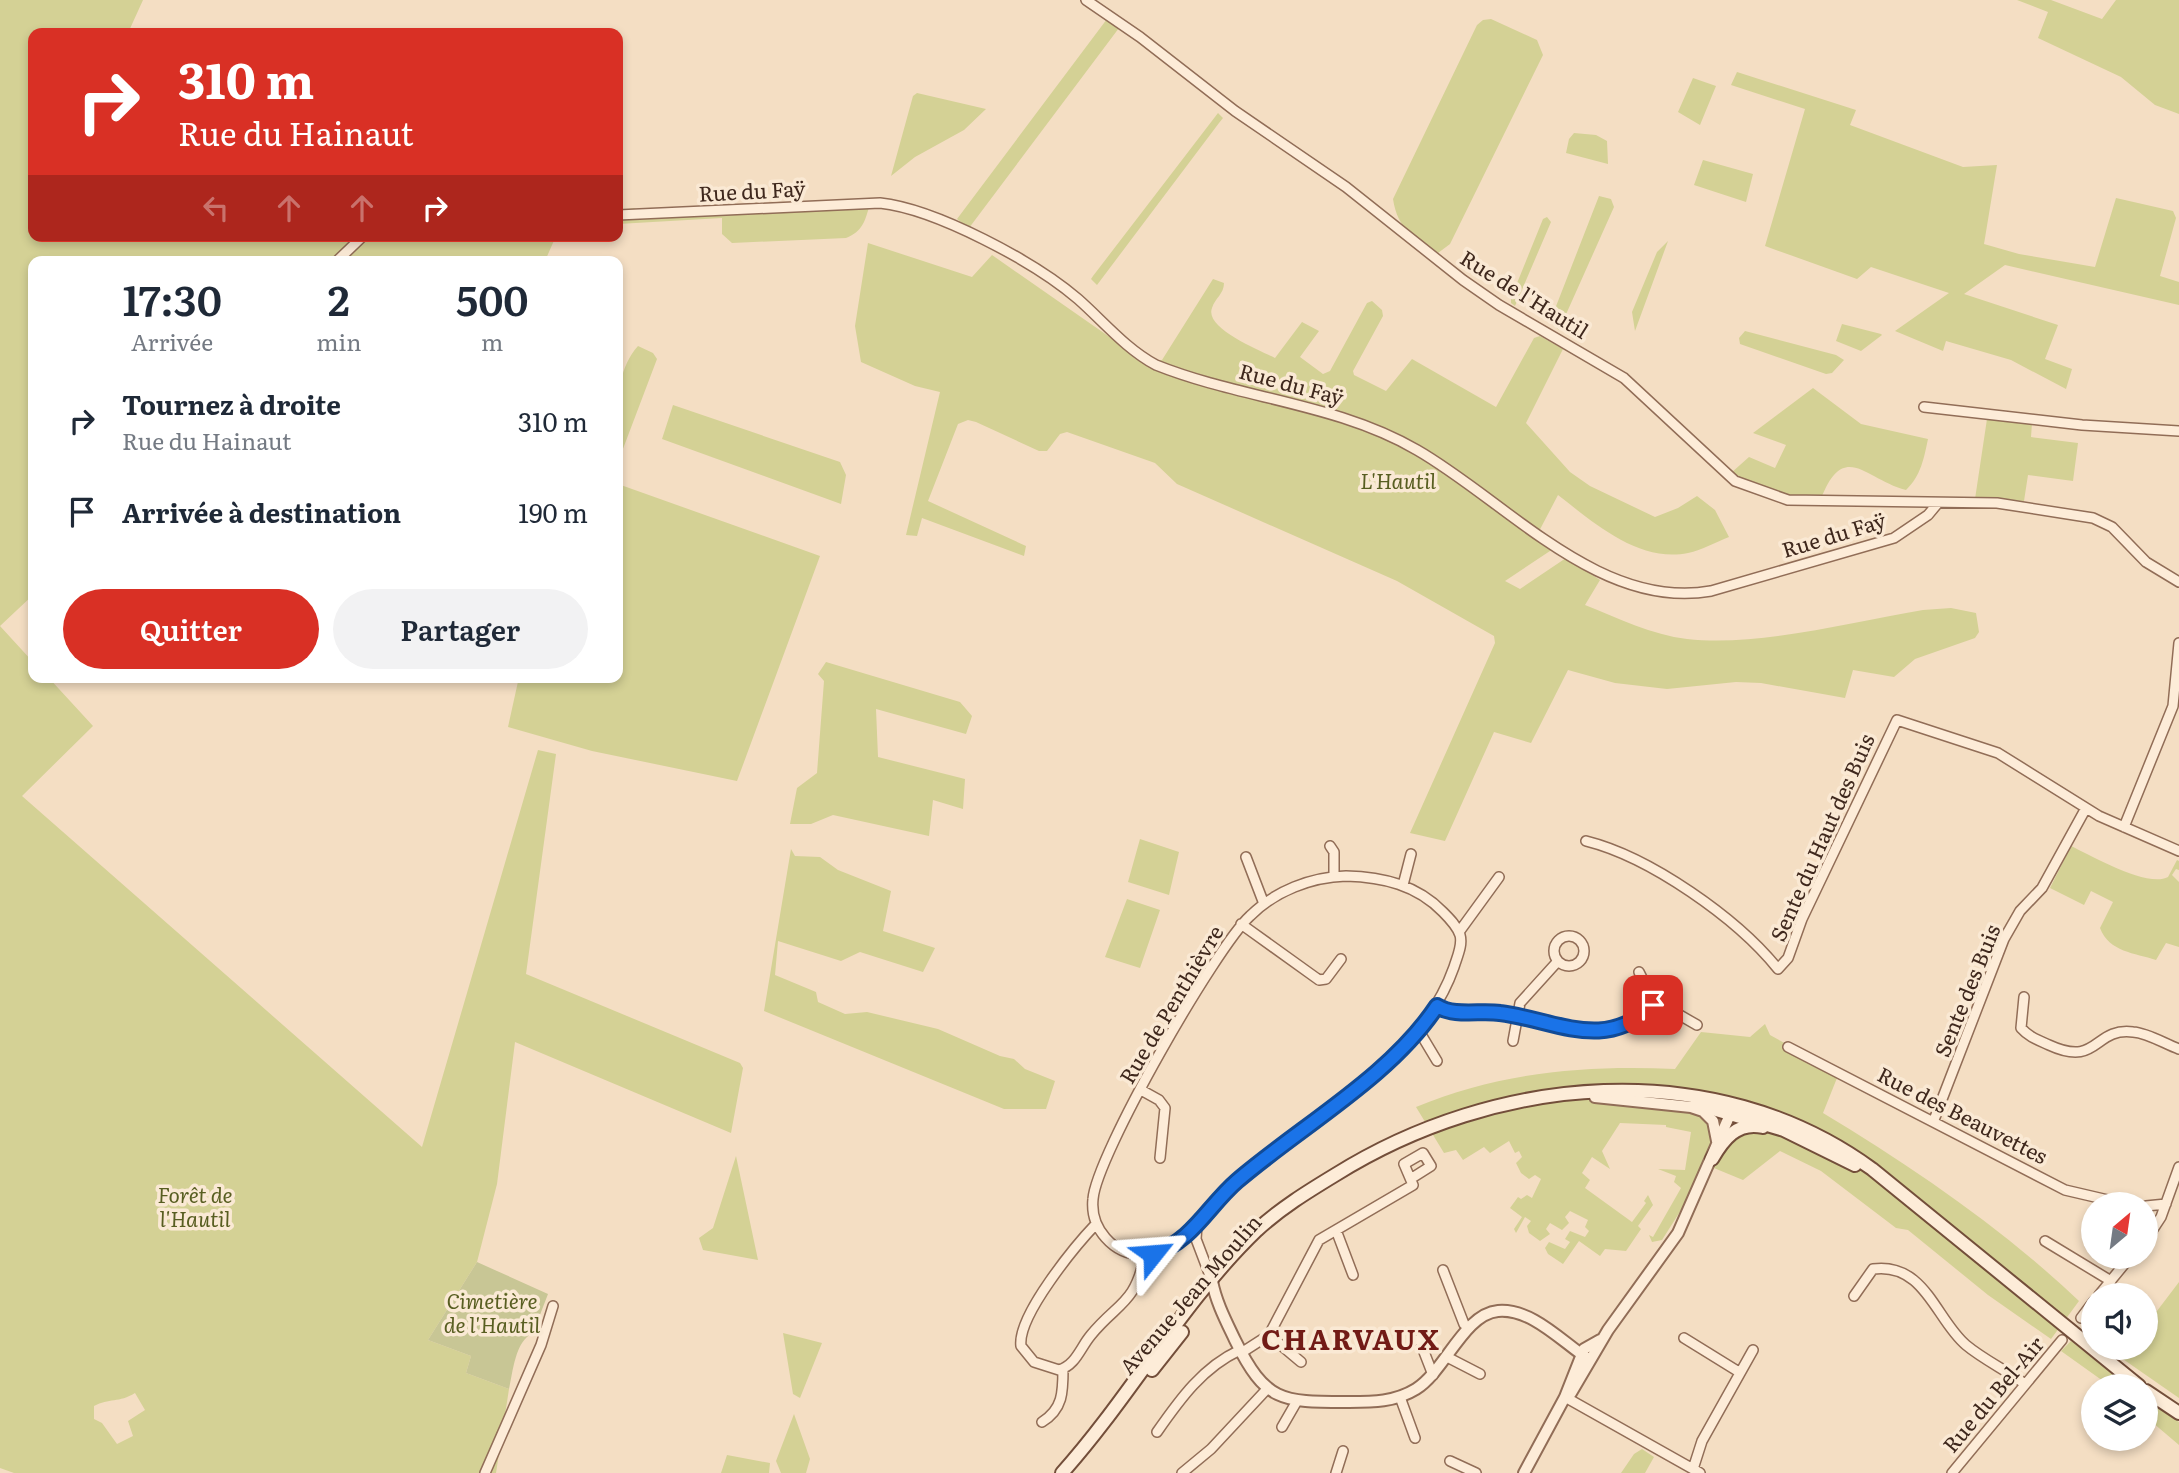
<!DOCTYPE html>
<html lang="fr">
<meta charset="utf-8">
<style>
body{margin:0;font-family:Literata,serif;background:#f2f2f3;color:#1f2937;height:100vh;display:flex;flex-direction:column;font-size:26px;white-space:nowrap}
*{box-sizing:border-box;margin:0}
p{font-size:23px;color:#747a83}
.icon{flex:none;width:38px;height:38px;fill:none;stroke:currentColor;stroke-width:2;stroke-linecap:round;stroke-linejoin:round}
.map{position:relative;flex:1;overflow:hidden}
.drawer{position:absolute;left:28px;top:256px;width:595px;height:427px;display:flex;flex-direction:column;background:#fff;border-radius:14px;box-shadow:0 4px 10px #0003}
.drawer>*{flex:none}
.top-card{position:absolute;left:28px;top:28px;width:595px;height:214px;border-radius:14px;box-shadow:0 4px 10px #0003;background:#d93025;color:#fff;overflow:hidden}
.needle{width:46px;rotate:29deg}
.tools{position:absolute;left:2081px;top:1192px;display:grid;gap:14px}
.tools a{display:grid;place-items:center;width:77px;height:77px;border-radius:50%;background:#fff;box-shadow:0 4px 10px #0003;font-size:35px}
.pin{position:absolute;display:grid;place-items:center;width:60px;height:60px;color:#fff;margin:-30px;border-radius:14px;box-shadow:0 4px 10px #0006}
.me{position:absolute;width:77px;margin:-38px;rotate:62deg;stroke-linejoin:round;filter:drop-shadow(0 0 5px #0008)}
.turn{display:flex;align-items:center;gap:24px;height:147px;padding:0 35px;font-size:32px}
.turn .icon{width:91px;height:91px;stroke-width:2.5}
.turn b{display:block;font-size:49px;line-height:60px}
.lanes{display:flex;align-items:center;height:66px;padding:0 35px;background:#0003;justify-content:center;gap:35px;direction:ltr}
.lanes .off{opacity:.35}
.eta{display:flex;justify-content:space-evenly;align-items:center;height:119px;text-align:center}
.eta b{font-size:42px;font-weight:600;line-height:49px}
.primary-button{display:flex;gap:14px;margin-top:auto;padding:14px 35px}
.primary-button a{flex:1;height:80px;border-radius:42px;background:#d93025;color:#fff;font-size:28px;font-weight:600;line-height:80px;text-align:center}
.primary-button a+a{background:#f2f2f3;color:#1f2937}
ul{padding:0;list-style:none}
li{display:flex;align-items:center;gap:21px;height:91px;padding:0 35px}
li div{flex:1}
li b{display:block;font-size:26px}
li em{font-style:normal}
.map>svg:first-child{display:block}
</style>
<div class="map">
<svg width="2179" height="1473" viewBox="0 0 2179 1473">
<rect width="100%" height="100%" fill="#f4dec3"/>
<!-- green -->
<path fill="#d4d195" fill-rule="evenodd" d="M 0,0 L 143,0 L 128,33 L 33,33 L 33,236 L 556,236 L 545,261 L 33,261 L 33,595 L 0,626 L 33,662 L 33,677 L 48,677 L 93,726 L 22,796 L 422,1147 L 538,750 L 556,754 L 526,974 L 740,1063 L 743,1068 L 731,1133 L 515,1042 L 497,1184 L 477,1262 L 428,1340 L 471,1356 L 466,1373 L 509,1389 L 496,1473 L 14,1473 L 0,1468 ZM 135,1393 L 145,1410 L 128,1421 L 133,1436 L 117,1444 L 102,1423 L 94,1419 L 94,1406 C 109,1398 119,1403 135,1393 Z
M 2017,0 L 2051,0 L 2102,19 L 2116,0 L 2179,0 L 2179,114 L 2155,105 L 2121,77 L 2038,38 L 2048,12 Z
M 1107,19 L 1119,28 L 969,228 L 957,219 Z
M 1491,19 L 1537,40 L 1543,55 L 1450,244 L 1438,253 C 1414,236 1398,231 1393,199 L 1477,25 L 1483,20 Z
M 1737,72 L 1856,110 L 1850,125 L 1963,167 L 1997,165 L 1984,244 L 2019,254 L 2095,267 L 2116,198 L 2173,211 L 2176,218 L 2160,276 L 2179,282 L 2179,305 L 2005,265 L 1964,294 L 2058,325 L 2045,359 L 2072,369 L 2066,389 L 2011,360 L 1946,341 L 1943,351 L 1895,331 L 1949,293 L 1871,267 L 1857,279 L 1765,246 L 1805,109 L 1731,85 Z
M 1693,78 L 1716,86 L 1700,125 L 1678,112 Z
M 917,93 L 986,109 L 964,130 L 915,157 L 891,176 L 913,96 Z
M 1218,113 L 1223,118 L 1219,123 L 1097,285 L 1091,279 L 1093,276 Z
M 1574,133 L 1596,135 L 1607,141 L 1608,164 L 1566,153 L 1569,139 Z
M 1703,160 L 1753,174 L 1746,202 L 1694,185 Z
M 1599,196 L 1611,199 L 1614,207 L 1559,330 L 1551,323 L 1553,314 Z
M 870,204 C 865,221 863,231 846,238 L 732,243 L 722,234 L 722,218 L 618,224 L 618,211 L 634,208 L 641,212 Z
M 1547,217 L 1551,222 L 1515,306 L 1511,303 L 1511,298 L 1543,219 Z
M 1668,241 L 1635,331 L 1632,312 L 1657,252 Z
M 868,243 L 972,277 L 992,255 L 1144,361 L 1162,360 L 1213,279 L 1224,283 C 1224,294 1215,298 1212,308 C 1204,328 1259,350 1275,358 L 1302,322 L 1319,331 L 1300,357 L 1323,374 L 1330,371 L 1367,303 L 1372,301 L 1382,310 L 1383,316 L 1353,371 L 1354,375 L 1386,391 L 1412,359 L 1496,407 L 1534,338 L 1540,336 L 1563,349 L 1526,423 L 1570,472 L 1590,486 L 1655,517 L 1678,508 L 1697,496 L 1715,510 L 1729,537 C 1716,542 1702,550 1688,553 C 1639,563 1594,523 1558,495 L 1536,537 L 1553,549 L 1505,581 L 1520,589 L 1566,558 L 1600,580 L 1585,605 C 1618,618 1652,635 1687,639 C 1759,647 1851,622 1923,610 L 1951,608 L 1976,613 L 1979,632 L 1975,638 L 1915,659 L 1894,677 L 1853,670 L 1845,698 L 1761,683 L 1736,682 L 1667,689 L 1615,683 L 1568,670 L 1531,743 L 1494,732 L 1445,841 L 1410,833 L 1495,643 L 1494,636 L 1397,581 L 1177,484 L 1155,463 L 1067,432 L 1060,434 L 1047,451 L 1039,451 L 976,422 L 968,420 L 958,424 L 928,501 L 1026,546 L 1024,556 L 922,518 L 917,536 L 906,535 L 940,392 L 915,386 L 861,362 L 855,326 Z
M 1842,324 L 1881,334 L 1882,335 L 1861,351 L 1836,341 Z
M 1745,331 L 1836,355 L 1844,360 L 1832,373 L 1826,374 L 1740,344 L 1739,338 Z
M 638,346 L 653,353 L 657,359 L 618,462 C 618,425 611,376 638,346 Z
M 1813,388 L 1861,424 L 1928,439 C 1924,458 1921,476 1906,490 C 1866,480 1844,439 1821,499 L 1755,490 L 1731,473 L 1749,457 L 1775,468 L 1786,445 L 1753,433 Z
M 673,405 L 840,462 L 846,475 L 841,504 L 662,439 Z
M 1987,419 L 2032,423 L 2031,437 L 2078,443 L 2073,481 L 2028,475 L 2024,501 L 1975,499 Z
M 618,484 L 820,556 L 737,781 L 592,751 L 508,727 L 519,677 L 618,677 Z
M 826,662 L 960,702 L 972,716 L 966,734 L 876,709 L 878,757 L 965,779 L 963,809 L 933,800 L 929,836 L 833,815 L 811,824 L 790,824 L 797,788 L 817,773 L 824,681 L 818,674 Z
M 1140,839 L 1179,852 L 1169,895 L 1128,882 Z
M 2071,846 C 2092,856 2147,888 2168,877 L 2177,860 L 2179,861 L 2179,870 L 2176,869 L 2172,875 L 2179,882 L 2179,947 L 2166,943 L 2156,960 C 2135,953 2109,952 2100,928 L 2113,902 L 2091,891 L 2084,905 L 2050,888 Z
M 791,849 L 795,856 L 820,857 L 838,870 L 891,891 L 883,931 L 935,948 L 923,972 L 860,952 L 841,961 L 778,941 L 775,975 L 816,992 L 818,1002 L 845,1014 L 867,1012 L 938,1029 L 1000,1056 L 1014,1059 L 1025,1069 L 1055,1081 L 1046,1109 L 1004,1109 L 764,1011 Z
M 1127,899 L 1160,910 L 1140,968 L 1105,957 Z
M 1765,1024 L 1770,1035 L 1839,1073 L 1823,1113 C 1914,1168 2002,1228 2079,1301 L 2051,1339 L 1988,1295 L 1908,1230 L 1896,1228 L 1821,1171 L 1780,1151 L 1743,1180 L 1709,1166 L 1662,1240 L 1652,1242 L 1649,1235 L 1653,1237 L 1681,1188 L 1674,1182 L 1676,1176 L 1658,1169 L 1685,1170 L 1691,1132 L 1666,1127 L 1666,1125 L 1620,1123 L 1602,1151 L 1610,1169 L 1592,1157 L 1582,1173 L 1590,1180 L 1585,1188 L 1632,1222 L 1646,1203 L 1644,1201 L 1648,1195 L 1653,1205 L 1638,1226 L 1641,1229 L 1626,1251 L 1605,1249 L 1600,1256 L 1579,1241 L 1563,1264 L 1548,1254 L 1545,1248 L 1549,1242 L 1565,1249 L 1570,1242 L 1565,1239 L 1570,1231 L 1585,1237 L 1589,1231 L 1585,1227 L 1588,1220 L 1570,1211 L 1565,1217 L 1569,1223 L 1562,1230 L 1550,1223 L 1546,1229 L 1550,1234 L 1540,1241 L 1529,1233 L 1527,1226 L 1531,1221 L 1525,1217 L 1516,1233 L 1514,1229 L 1522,1217 L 1510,1208 L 1518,1197 L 1521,1199 L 1527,1195 L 1532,1198 L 1541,1179 L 1535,1175 L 1529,1179 L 1521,1173 L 1516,1163 L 1522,1157 L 1519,1151 L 1515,1153 L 1509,1141 L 1490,1153 L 1484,1147 L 1463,1160 L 1456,1150 L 1444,1153 L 1416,1107 C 1499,1072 1586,1065 1675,1069 L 1701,1032 L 1750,1037 Z
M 736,1156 L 758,1260 L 703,1250 L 699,1238 L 713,1228 Z
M 2179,1282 L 2179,1398 L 2107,1348 L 2146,1348 L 2146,1313 L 2157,1311 Z
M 783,1333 L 822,1343 L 800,1398 L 793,1394 Z
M 2071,1341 L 2126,1385 L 2127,1386 L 2110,1386 L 2061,1351 Z
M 2146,1400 L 2179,1422 L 2179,1445 L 2146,1417 Z
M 794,1414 L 810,1459 L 806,1473 L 781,1473 L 776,1461 Z
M 1642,1449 L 1654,1457 L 1645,1473 L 1621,1473 L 1634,1454 Z
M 727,1455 L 770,1463 L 769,1473 L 721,1473 Z"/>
<!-- cemetery -->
<path fill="#c8c695" d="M 477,1262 L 548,1294 L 533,1333 C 515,1341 513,1372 509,1389 L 466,1373 L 471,1356 L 428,1340 Z"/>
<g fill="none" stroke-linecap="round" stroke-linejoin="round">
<defs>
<path id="minor" d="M 1086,0 L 1140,37 L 1235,111 L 1346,187 L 1463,280 L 1499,305 L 1624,378 L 1735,481 L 1788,500 L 1997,503 L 2093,518 L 2112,527 L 2146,562 L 2179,582
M 618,215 L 880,203 C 936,209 1035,262 1078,299 C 1103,321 1126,349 1156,365 C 1241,399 1336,403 1417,450 C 1506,501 1600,611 1711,591 L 1894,538 L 1928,515 L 1938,503
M 337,261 L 363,236
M 1924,407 L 2082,425 L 2179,431
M 2124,827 L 2173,706 L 2179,643
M 1586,841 C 1650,857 1737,918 1778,969 L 1788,958 L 1802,919 L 1897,720 L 1998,753 L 2099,816 L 2179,851
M 1330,846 L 1334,852 L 1334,877
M 1246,857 L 1264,904
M 1346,876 C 1383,877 1417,885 1443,912 C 1450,919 1457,926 1460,935 C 1463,945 1457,957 1454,967 C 1418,1069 1308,1116 1233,1185 C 1207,1209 1184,1256 1143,1255 C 1113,1255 1090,1228 1093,1199 C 1096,1156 1216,947 1250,916 C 1275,891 1311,877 1346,876 Z
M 1403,885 L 1411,854
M 1241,924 L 1319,980 L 1326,979 L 1341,959
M 1459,932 L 1499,877
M1554 951a15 15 0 1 1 30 0a15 15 0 1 1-30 0Z
M 1639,972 L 1655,1004 L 1664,1006 L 1697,1025
M 2024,997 L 2021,1028 C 2029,1037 2038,1040 2049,1045 C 2099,1068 2093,1027 2133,1032 C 2148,1033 2165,1044 2179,1049
M 1437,1006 C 1453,1017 1477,1011 1496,1012 C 1537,1016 1577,1040 1619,1028 C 1634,1023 1643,1013 1655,1004
M 1419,1031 L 1437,1061
M 1513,1041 L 1520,1003 L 1558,961
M 1788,1047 L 2065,1190 L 2125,1204
M 1141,1090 L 1159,1100 L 1165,1108 L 1160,1158
M 1934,1120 L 2004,939 L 2020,911 L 2042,888 L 2086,808
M 2146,1206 L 2166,1204
M 1096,1224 C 1076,1245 1017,1316 1021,1346 L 1034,1362 L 1059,1370 C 1076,1365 1080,1348 1091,1335 C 1118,1302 1135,1305 1145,1255
M 1197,1225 L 1196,1239 L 1212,1281
M 1336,1230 L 1353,1275
M 2146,1240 L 2161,1217 L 2179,1167
M 2045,1241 L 2111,1281
M 1443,1270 L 1464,1324 L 1469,1328
M 2099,1295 L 2131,1256
M 1854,1296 L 1873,1269 C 1925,1262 1936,1320 1966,1345 C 1984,1360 2006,1370 2025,1384
M 2081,1318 L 2093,1302
M 1269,1335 L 1301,1362
M 1684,1338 L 1739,1372
M 1419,1339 L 1433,1375
M 1241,1353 L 1269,1335 L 1319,1240 L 1413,1185 L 1404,1164 L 1423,1153 L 1431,1166 L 1412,1178
M 1447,1357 L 1480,1374
M 1400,1397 L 1415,1438
M 1565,1397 L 1700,1473
M 1042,1422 C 1063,1409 1063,1392 1063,1369
M 1282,1427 L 1297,1401
M 1157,1432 C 1180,1399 1203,1367 1240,1350
M 1450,1461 L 1476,1473
M 1693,1469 L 1702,1441 L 1753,1350
M 485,1473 L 541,1345 L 553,1306
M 1182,1473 L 1211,1449 L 1267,1389
M 1336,1473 L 1343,1451
M 1952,1473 L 2062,1340"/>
<path id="tertiary" d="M 1595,1097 L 1691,1107 L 1703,1111 L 1713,1121 L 1717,1141
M 1212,1281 C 1216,1302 1226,1321 1235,1340 C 1266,1403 1282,1402 1349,1402 C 1373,1402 1395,1402 1416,1389 C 1445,1371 1464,1314 1498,1311 C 1533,1308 1564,1344 1590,1360
M 1565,1397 L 1584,1349 L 1600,1340
M 1524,1473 L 1565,1397 L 1571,1393 L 1608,1330 L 1678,1233 L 1732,1110"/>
<path id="secondary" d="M 1696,1104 L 1784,1130 L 1855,1165
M 1712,1159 C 1723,1140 1737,1121 1763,1127
M 1152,1370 L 1182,1332
M 2146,1391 L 2179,1413
M 1062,1473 C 1131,1396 1182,1302 1257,1230 C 1281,1208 1307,1192 1335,1175 C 1495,1075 1713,1053 1872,1169 L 2139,1386"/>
</defs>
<!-- minor casing -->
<use href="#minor" stroke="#916d57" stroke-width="12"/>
<!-- tertiary casing -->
<use href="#tertiary" stroke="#916d57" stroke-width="14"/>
<!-- secondary casing -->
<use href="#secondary" stroke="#734e3a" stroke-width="16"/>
<!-- minor -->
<use href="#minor" stroke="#fdecd8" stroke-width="9"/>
<!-- tertiary -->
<use href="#tertiary" stroke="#fdecd8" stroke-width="10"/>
<!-- secondary -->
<use href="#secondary" stroke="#fdecd8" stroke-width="12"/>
</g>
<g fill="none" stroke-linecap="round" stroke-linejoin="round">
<defs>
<path id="route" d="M 1153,1254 C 1192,1242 1208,1206 1237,1181 C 1301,1126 1390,1077 1437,1006 C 1454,1017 1481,1010 1500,1013 C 1556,1020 1605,1053 1653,1005"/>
</defs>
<!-- route casing -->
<use href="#route" stroke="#114b97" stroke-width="18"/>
<!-- route -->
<use href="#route" stroke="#1a73e8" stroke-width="12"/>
</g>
<g text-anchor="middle" stroke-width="7" stroke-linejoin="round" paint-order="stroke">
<!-- street labels -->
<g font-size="21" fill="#3f281d" stroke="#fae9d4">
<text transform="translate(752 192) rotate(-3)" y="7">Rue du Faÿ</text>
<text transform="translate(1524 295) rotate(32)" y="7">Rue de l'Hautil</text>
<text transform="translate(1291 385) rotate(15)" y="7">Rue du Faÿ</text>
<text transform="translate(1834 536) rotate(-17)" y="7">Rue du Faÿ</text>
<text transform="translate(1823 838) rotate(-66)" y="7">Sente du Haut des Buis</text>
<text transform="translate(1968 991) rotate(-68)" y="7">Sente des Buis</text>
<text transform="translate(1172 1005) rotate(-59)" y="7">Rue de Penthièvre</text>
<text transform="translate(1962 1116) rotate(27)" y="7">Rue des Beauvettes</text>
<text transform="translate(1191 1295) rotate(-49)" y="7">Avenue Jean Moulin</text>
<text transform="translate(1994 1395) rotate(-50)" y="7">Rue du Bel-Air</text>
</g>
<!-- park labels -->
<g font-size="21" font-style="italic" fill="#585e21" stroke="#fae9d4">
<text x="1398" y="489">L'Hautil</text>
<text x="195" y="1203">Forêt de<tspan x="195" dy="24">l'Hautil</tspan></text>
<text x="492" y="1309">Cimetière<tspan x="492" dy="24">de l'Hautil</tspan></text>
</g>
<!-- district labels -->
<g font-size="28" font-weight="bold" letter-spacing="2" fill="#721b16" stroke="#fae9d4">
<text x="1351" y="1350">CHARVAUX</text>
</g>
</g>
</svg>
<div class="tools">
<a><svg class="needle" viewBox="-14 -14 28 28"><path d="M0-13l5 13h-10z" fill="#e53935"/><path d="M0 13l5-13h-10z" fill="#747a83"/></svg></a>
<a><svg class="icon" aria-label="sound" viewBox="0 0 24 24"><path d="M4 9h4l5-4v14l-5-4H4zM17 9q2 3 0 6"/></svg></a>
<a><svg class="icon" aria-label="layers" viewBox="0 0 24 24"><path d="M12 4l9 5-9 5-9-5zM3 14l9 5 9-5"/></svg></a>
</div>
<div class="pin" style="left:1653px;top:1005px;background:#d93025"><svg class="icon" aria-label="arrive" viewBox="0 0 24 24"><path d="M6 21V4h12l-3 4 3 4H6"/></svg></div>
<svg class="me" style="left:1153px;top:1254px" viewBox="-20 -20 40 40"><path d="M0-17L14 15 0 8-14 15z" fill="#1a73e8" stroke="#fff" stroke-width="4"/></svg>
<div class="top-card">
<div class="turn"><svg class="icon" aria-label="right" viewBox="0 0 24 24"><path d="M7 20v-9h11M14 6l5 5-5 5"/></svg><div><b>310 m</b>Rue du Hainaut</div></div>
<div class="lanes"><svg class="icon off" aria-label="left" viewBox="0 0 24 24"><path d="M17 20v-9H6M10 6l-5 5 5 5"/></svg><svg class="icon off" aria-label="ahead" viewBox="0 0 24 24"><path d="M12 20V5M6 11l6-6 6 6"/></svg><svg class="icon off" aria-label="ahead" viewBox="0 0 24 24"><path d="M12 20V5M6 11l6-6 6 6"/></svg><svg class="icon" aria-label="right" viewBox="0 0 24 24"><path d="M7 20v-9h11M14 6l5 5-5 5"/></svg></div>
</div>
<section class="drawer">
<div class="eta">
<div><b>17:30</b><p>Arrivée</p></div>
<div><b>2</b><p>min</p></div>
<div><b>500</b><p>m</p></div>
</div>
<ul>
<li><svg class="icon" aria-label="right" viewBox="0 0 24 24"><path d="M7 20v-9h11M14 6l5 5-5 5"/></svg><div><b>Tournez à droite</b><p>Rue du Hainaut</p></div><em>310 m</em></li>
<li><svg class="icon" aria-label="arrive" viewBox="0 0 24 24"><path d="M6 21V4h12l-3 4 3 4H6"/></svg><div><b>Arrivée à destination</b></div><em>190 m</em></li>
</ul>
<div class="primary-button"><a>Quitter</a><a>Partager</a></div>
</section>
</div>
